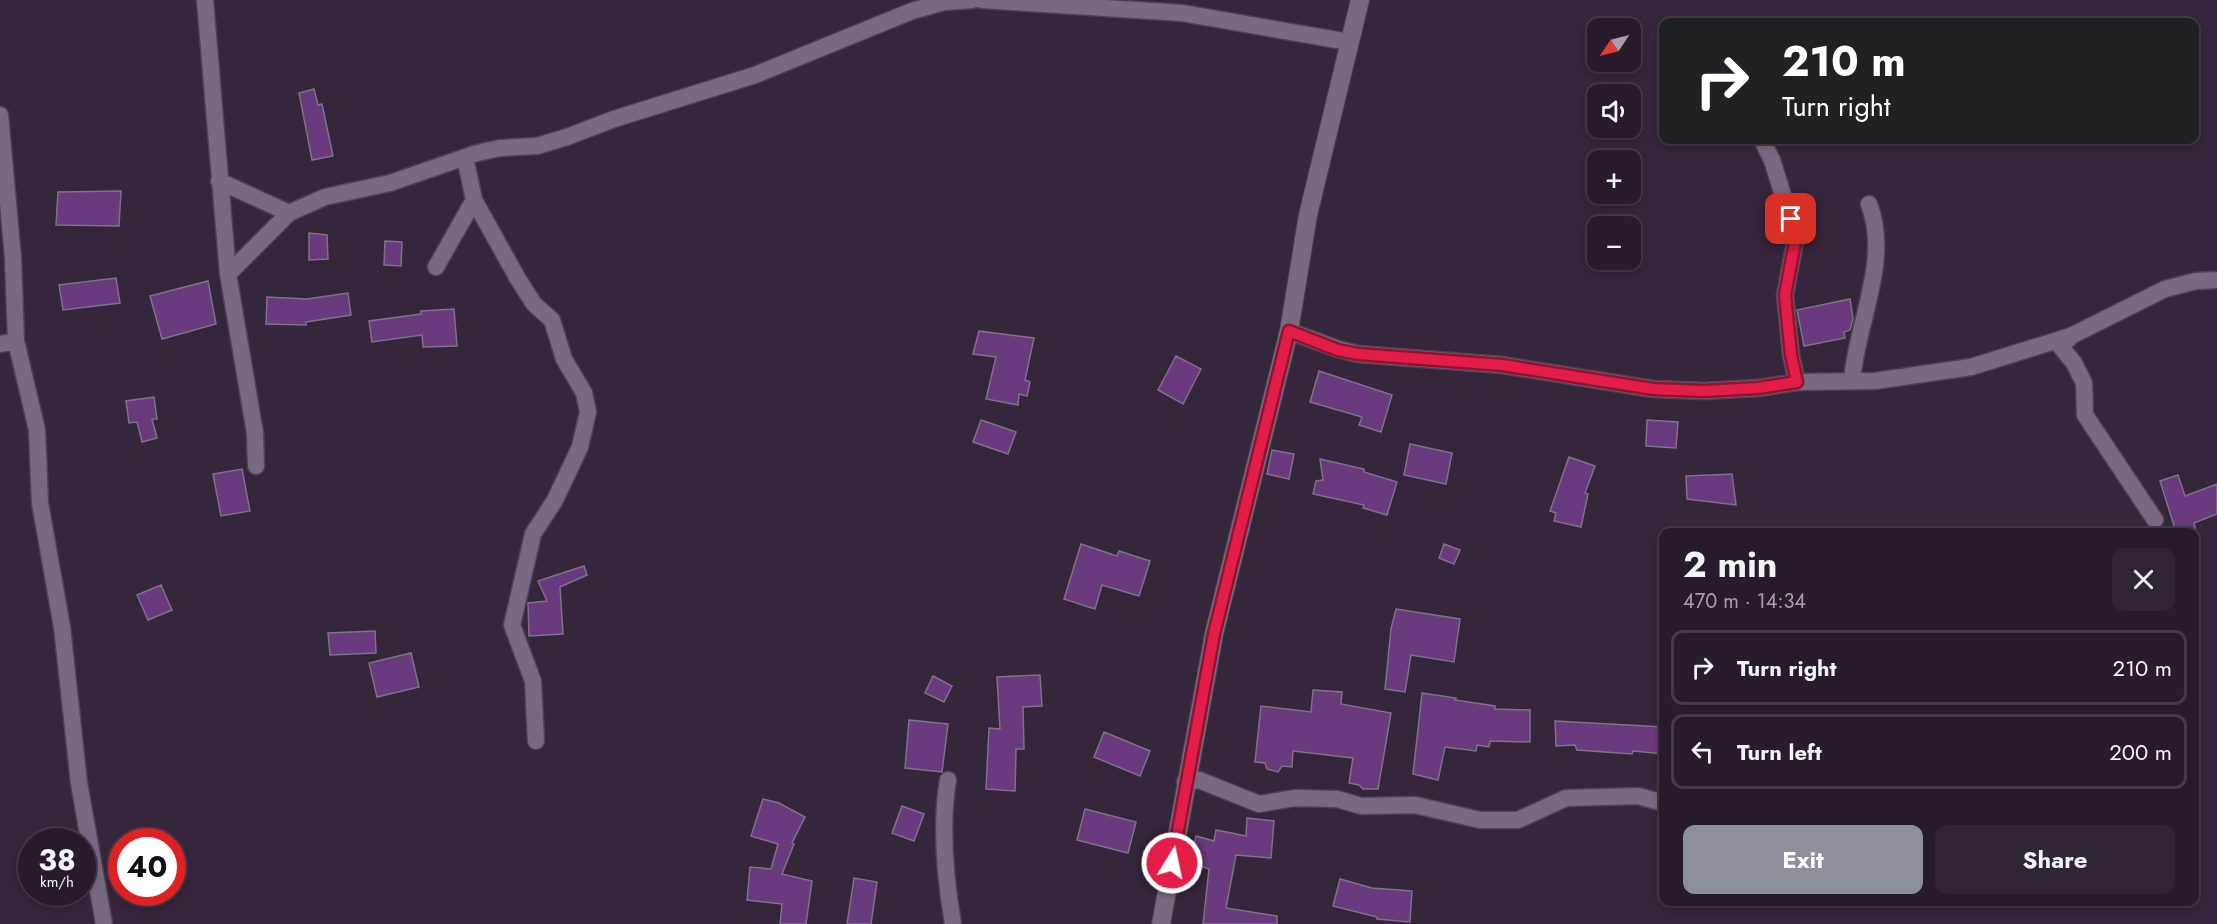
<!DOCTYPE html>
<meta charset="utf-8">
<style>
body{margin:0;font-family:Jost,sans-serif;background:#302534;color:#f1f3f6;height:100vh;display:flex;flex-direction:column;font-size:22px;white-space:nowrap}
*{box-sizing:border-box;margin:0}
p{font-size:20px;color:#a5a1a9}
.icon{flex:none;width:33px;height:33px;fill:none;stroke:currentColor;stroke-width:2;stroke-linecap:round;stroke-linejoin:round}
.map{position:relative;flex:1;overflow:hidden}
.panel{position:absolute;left:1659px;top:528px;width:540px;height:378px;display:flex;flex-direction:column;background:#281c2c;border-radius:12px;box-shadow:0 3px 9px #0003,0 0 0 2px #443a48}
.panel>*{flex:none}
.guide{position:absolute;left:1659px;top:18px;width:540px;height:126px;border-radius:12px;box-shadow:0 3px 9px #0003,0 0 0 2px #443a48;background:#202124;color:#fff;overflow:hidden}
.needle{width:39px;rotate:235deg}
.tools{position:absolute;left:1587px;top:18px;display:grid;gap:12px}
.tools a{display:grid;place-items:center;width:54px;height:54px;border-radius:12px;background:#281c2c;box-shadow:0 3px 9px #0003,0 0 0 2px #443a48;font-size:30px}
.speed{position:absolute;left:18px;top:828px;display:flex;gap:12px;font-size:30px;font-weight:700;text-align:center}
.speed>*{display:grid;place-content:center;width:78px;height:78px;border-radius:50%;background:#281c2c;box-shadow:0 3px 9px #0003,0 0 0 2px #443a48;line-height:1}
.speed small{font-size:15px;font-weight:400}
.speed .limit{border:9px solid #d22;background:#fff;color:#111}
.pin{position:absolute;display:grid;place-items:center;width:51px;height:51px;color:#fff;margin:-26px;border-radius:12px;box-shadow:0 3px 9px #0006}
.me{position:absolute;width:66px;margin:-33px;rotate:10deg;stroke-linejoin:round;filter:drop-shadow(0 0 4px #0008)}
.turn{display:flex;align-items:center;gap:21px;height:126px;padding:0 24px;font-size:27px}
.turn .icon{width:78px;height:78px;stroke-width:2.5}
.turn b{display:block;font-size:42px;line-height:51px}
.round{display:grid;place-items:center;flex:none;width:63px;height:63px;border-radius:12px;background:#302534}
.overview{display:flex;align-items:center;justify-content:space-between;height:102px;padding:0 24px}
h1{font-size:36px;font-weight:700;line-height:45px}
.button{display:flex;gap:12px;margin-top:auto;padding:12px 24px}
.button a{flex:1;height:69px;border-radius:12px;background:#8c9099;color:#fff;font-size:24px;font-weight:700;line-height:69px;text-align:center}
.button a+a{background:#302534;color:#f1f3f6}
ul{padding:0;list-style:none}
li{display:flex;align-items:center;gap:18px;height:75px;margin:0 12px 9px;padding:0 12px;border:3px solid #443a48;border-radius:12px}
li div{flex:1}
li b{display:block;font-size:22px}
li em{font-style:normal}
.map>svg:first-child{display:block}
</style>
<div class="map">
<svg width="2217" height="924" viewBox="0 0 2217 924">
<rect width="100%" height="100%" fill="#35263b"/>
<!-- building -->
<path fill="#6a3a7e" stroke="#817089" stroke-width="1.5" d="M 314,89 L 318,105 L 322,104 L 333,156 L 312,160 L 299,93 Z
M 121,191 L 119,226 L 56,225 L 58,192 Z
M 309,233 L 327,235 L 328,259 L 309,260 Z
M 385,241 L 402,242 L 401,266 L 384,265 Z
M 116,278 L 120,303 L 63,310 L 59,285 Z
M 208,281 L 216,324 L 162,339 L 150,296 Z
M 348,293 L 351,315 L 306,322 L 306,325 L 266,324 L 267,297 L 307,299 Z
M 1850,299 L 1853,318 L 1850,330 L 1844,332 L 1845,338 L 1804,346 L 1797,310 Z
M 454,309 L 457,346 L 423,347 L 422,335 L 372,342 L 369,321 L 421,314 L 421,311 Z
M 979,331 L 1034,338 L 1025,380 L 1030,382 L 1027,396 L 1019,394 L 1018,405 L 986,399 L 996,357 L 973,354 Z
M 1176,356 L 1201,369 L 1183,404 L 1158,390 Z
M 1319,371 L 1392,395 L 1381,432 L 1359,425 L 1362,417 L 1310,402 Z
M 154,397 L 157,419 L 152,419 L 157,438 L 142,442 L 137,422 L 129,423 L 126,401 Z
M 981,420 L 1016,432 L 1008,454 L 973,442 Z
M 1647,420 L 1678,422 L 1676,448 L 1646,446 Z
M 1410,444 L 1452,453 L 1446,484 L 1404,475 Z
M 1272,450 L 1294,454 L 1289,479 L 1267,474 Z
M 1569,457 L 1595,466 L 1585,493 L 1588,494 L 1581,527 L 1554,521 L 1556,513 L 1550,511 Z
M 1320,459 L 1364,469 L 1364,472 L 1397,482 L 1387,515 L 1363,508 L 1364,505 L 1313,494 L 1316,481 L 1323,480 Z
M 242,469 L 250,511 L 221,516 L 213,474 Z
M 1732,474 L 1736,505 L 1687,499 L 1686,476 Z
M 2178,475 L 2185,496 L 2217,484 L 2217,514 L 2194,523 L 2196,532 L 2176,532 L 2160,481 Z
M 1081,544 L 1117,556 L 1119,551 L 1150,561 L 1139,596 L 1102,585 L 1095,609 L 1064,599 Z
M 1444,544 L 1460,550 L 1454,564 L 1439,558 Z
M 584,566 L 587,575 L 560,587 L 563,634 L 529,636 L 528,603 L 547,601 L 538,581 Z
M 161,585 L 172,610 L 148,620 L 137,595 Z
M 1396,609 L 1460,619 L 1454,662 L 1411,655 L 1405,692 L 1385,689 L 1391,629 Z
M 375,631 L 376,653 L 330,655 L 328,633 Z
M 411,653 L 419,687 L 377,697 L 369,663 Z
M 1040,675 L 1042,706 L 1023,707 L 1024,749 L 1016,749 L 1015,791 L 986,789 L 989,728 L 1000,729 L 997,677 Z
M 933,676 L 952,686 L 944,702 L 925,693 Z
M 1313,690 L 1342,692 L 1341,704 L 1391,713 L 1378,789 L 1363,789 L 1359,785 L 1349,783 L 1353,758 L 1293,751 L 1292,767 L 1282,766 L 1278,772 L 1267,769 L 1265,763 L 1255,762 L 1261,706 L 1311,712 Z
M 1422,693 L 1456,698 L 1455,700 L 1495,706 L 1495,709 L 1530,710 L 1530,742 L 1490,741 L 1489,747 L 1477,745 L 1476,751 L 1445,747 L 1438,780 L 1413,774 Z
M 909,720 L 948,724 L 942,772 L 905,768 Z
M 1555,721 L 1664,727 L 1664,754 L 1633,751 L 1632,754 L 1577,750 L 1575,745 L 1556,746 Z
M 1104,732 L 1150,751 L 1140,776 L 1094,757 Z
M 763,799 L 779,803 L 805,817 L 792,843 L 794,844 L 782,874 L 812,881 L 806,924 L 780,924 L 782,904 L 747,900 L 750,867 L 771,869 L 778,844 L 751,836 Z
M 902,806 L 924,814 L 914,841 L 892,833 Z
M 1085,809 L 1136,822 L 1128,853 L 1077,840 Z
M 1247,818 L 1274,821 L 1271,858 L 1236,855 L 1226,908 L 1277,916 L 1277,924 L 1203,924 L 1209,869 L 1190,862 L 1196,836 L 1214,841 L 1216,830 L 1246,836 Z
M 854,878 L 877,882 L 871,924 L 847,924 Z
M 1340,879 L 1372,888 L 1412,891 L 1410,922 L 1377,919 L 1377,917 L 1333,906 Z"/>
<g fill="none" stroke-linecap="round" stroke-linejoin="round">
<defs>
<path id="street" d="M 205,0 L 228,274 L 255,433 L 256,466
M 982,0 L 1182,13 L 1349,42
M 0,115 L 13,258 L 16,341 L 37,430 L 40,503 L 62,627 L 79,783 L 104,924
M 1762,140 L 1772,160 L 1796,237 L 1785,295 L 1791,355 L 1797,382
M 219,181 L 289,213
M 474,200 L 518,279 L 534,304 L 552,320 L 564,359 L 584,393 L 588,412 L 580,447 L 555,500 L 533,534 L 512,625 L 533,681 L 536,741
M 436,267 L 474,200 L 465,157
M 228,274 L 289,213 L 325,197 L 390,183 L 477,153 L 500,148 L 537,146 L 567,137 L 614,119 L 755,75 L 912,11 L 944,2 L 972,0
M 1289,331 L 1338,349 L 1358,354 L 1502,365 L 1653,389 L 1704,391 L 1758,388 L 1797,382 L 1875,381 L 1971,367 L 2071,336 L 2165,289 L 2196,281 L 2217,280
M 2071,336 L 2061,347 L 2074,363 L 2084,383 L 2085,415 L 2155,520
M 0,344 L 16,341
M 1852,381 C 1856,324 1891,261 1869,204
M 948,780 C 940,827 945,877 953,924
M 1185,782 L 1199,780 L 1259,804 L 1295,798 L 1337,799 L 1361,806 L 1415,805 L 1480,820 L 1518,820 L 1566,798 L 1638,796 L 1664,803"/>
<path id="secondary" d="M 1161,924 L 1214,634 L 1289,331 L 1308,215 L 1360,0"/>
</defs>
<!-- street casing -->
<use href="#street" stroke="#4e4154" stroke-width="19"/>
<!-- secondary casing -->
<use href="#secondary" stroke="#4e4154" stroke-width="20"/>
<!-- street -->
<use href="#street" stroke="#796882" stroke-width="16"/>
<!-- secondary -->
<use href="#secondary" stroke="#796882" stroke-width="18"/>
</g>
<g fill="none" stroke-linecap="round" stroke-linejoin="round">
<defs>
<path id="route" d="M 1172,863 L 1214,634 L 1289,331 L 1338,350 L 1358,354 L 1502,365 L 1653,389 L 1704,391 L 1758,388 L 1797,382 L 1791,355 L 1785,295 L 1796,237 L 1791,219"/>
</defs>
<!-- route casing -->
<use href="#route" stroke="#92132f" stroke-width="15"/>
<!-- route -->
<use href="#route" stroke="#e11d48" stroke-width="10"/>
</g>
</svg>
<div class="tools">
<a><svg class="needle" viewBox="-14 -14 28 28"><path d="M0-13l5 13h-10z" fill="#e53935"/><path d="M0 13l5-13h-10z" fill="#a5a1a9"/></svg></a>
<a><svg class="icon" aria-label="sound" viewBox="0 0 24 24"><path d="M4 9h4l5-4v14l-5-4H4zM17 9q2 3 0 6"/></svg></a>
<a>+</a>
<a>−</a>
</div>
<div class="speed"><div>38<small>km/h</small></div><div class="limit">40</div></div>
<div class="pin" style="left:1791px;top:219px;background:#d93025"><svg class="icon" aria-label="arrive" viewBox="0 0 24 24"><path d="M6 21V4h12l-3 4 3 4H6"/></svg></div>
<svg class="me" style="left:1172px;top:863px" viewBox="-20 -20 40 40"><circle r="17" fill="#e11d48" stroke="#fff" stroke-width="3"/><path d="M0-11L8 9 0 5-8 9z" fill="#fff"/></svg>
<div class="guide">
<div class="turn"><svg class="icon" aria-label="right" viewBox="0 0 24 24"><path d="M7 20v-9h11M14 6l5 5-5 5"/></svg><div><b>210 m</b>Turn right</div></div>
</div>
<section class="panel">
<div class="overview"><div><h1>2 min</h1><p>470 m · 14:34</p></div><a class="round"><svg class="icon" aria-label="close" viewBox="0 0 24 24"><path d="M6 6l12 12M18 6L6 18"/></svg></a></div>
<ul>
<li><svg class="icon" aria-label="right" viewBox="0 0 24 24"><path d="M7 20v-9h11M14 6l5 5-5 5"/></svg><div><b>Turn right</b></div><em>210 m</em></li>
<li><svg class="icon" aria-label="left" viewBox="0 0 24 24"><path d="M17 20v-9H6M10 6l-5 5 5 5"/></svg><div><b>Turn left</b></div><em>200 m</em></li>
</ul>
<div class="button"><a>Exit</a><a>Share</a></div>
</section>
</div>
